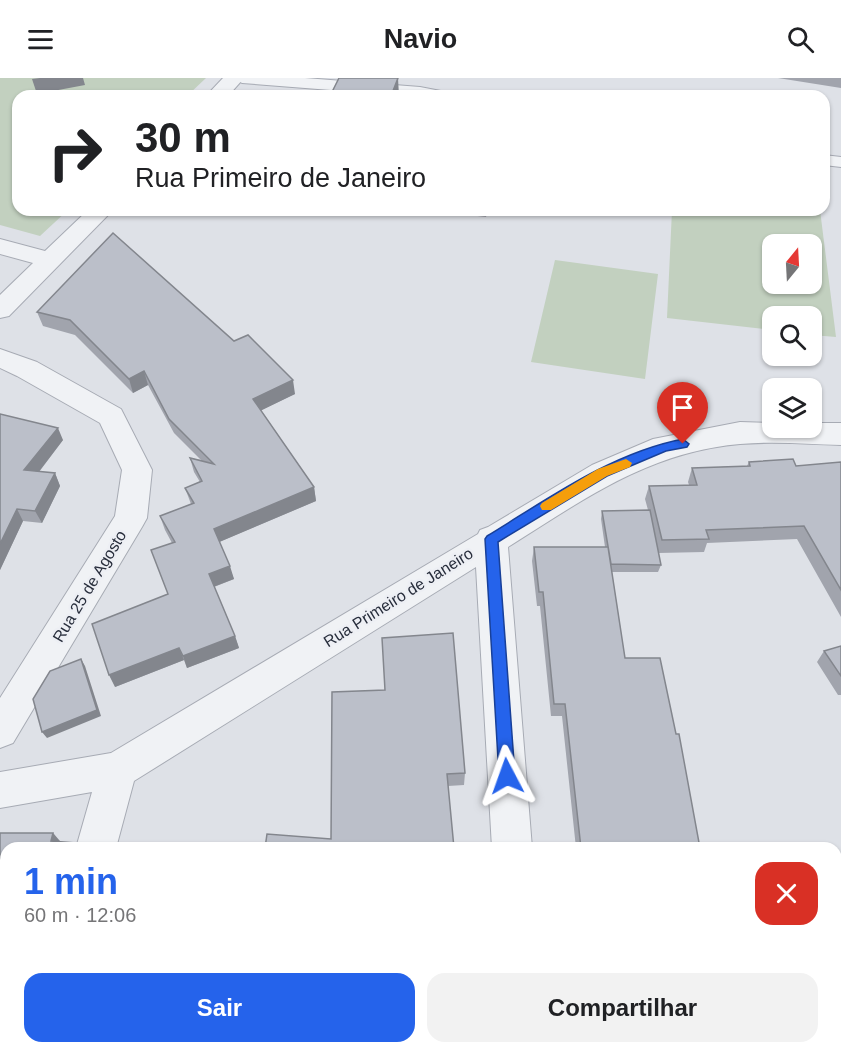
<!DOCTYPE html>
<html lang="pt">
<meta charset="utf-8">
<style>
body{margin:0;font-family:Arial,sans-serif;background:#f2f2f2;color:#202124;height:100vh;display:flex;flex-direction:column;font-size:22px;white-space:nowrap}
*{box-sizing:border-box;margin:0}
p{font-size:20px;color:#757577}
.icon{flex:none;width:33px;height:33px;fill:none;stroke:currentColor;stroke-width:2;stroke-linecap:round;stroke-linejoin:round}
.map{position:relative;flex:1;overflow:hidden}
.drawer{position:absolute;left:0px;top:764px;width:842px;height:212px;display:flex;flex-direction:column;background:#fff;border-radius:18px 18px 0 0;box-shadow:0 2px 4px #0004}
.drawer>*{flex:none}
.top-card{position:absolute;left:12px;top:12px;width:818px;height:126px;border-radius:18px;box-shadow:0 2px 4px #0004;background:#fff;color:#202124;overflow:hidden}
.needle{width:39px;rotate:18deg}
.tools{position:absolute;left:762px;top:156px;display:grid;gap:12px}
.tools a{display:grid;place-items:center;width:60px;height:60px;border-radius:12px;background:#fff;box-shadow:0 2px 4px #0004;font-size:30px}
.pin{position:absolute;display:grid;place-items:center;width:51px;height:51px;color:#fff;margin:-62px -26px;border-radius:50% 50% 50% 0;rotate:-45deg;box-shadow:0 0 6px #0007}
.pin .icon{rotate:45deg}
.me{position:absolute;width:66px;margin:-33px;rotate:356deg;stroke-linejoin:round;filter:drop-shadow(0 0 4px #0008)}
.turn{display:flex;align-items:center;gap:21px;height:126px;padding:0 24px;font-size:27px}
.turn .icon{width:78px;height:78px;stroke-width:2.5}
.turn b{display:block;font-size:42px;line-height:51px}
.round{display:grid;place-items:center;flex:none;width:63px;height:63px;border-radius:18px;background:#f2f2f2}
.headline{display:flex;align-items:center;justify-content:space-between;height:102px;padding:0 24px}
h1{font-size:36px;font-weight:600;line-height:45px;color:#2563eb}
.primary-button{display:flex;gap:12px;margin-top:auto;padding:12px 24px}
.primary-button a{flex:1;height:69px;border-radius:18px;background:#2563eb;color:#fff;font-size:24px;font-weight:600;line-height:69px;text-align:center}
.primary-button a+a{background:#f2f2f2;color:#202124}
header{display:flex;justify-content:space-between;align-items:center;height:78px;padding:0 24px;background:#fff;font-size:27px;font-weight:600}
.map>svg:first-child{display:block}
</style>
<header><svg class="icon" aria-label="menu" viewBox="0 0 24 24"><path d="M4 6h16M4 12h16M4 18h16"/></svg>Navio<svg class="icon" aria-label="search" viewBox="0 0 24 24"><circle cx="10" cy="10" r="6"/><path d="M15 15l6 6"/></svg></header>
<div class="map">
<svg width="841" height="974" viewBox="0 0 841 974">
<rect width="100%" height="100%" fill="#dee1e7"/>
<!-- green -->
<path fill="#c2d0bf" fill-rule="evenodd" d="M 0,0 L 206,0 L 187,18 L 18,18 L 18,132 L 68,132 L 40,158 L 0,147 Z
M 672,132 L 820,132 L 836,259 L 812,257 L 812,238 L 772,238 L 772,252 L 667,240 ZM 772,166 L 812,166 L 812,206 L 772,206 Z
M 555,182 L 658,196 L 645,301 L 531,284 Z"/>
<g fill="none" stroke-linecap="round" stroke-linejoin="round">
<defs>
<path id="lane" d="M 234,0 L 305,0 L 420,9 L 446,14 L 448,18 L 407,18 L 242,5 Z
M 824,77 L 841,79 L 841,89 L 824,87 Z"/>
<path id="street" d="M 223,0 L 244,0 L 228,18 L 206,18 Z
M 88,132 L 113,132 L 9,238 L 0,240 L 0,217 L 33,185 L 0,176 L 0,161 L 45,173 Z
M 0,271 L 37,284 L 121,331 L 152,392 L 147,440 L 142,449 L 13,665 L 0,670 L 0,620 L 115,438 L 122,392 L 100,345 L 17,298 L 0,290 Z
M 740,344 L 772,345 L 772,350 L 812,350 L 812,345 L 841,345 L 841,367 C 808,366 773,363 740,366 C 648,374 583,422 508,469 L 532,770 L 492,770 L 476,489 L 134,703 L 116,770 L 76,770 L 92,714 L 0,730 L 0,694 L 111,675 L 478,456 L 480,452 L 488,449 L 592,387 L 653,361 Z
M 16,969 L 62,969 L 61,974 L 15,974 Z
M 502,969 L 548,969 L 548,974 L 502,974 Z"/>
</defs>
<!-- lane casing -->
<use href="#lane" stroke="#a7abb4" stroke-width="2"/>
<!-- street casing -->
<use href="#street" stroke="#a7abb4" stroke-width="2"/>
<!-- lane -->
<use href="#lane" fill="#f0f2f5" fill-rule="evenodd"/>
<!-- street -->
<use href="#street" fill="#f0f2f5" fill-rule="evenodd"/>
</g>
<!-- wall -->
<path fill="#a1a4ad" d="M 778,0 L 841,0 L 841,10 Z
M 426,132 L 488,132 L 486,139 Z
M 37,234 L 234,263 L 295,316 L 261,332 L 314,409 L 316,423 L 219,464 L 234,501 L 214,509 L 235,558 L 239,570 L 187,590 L 184,582 L 115,609 L 168,516 L 172,465 L 165,452 L 160,438 L 191,426 L 185,410 L 200,404 L 194,394 L 190,380 L 201,382 L 174,355 L 148,307 L 133,315 L 75,257 L 43,248 Z
M 0,336 L 63,362 L 39,394 L 55,395 L 60,408 L 42,445 L 23,443 L 0,492 Z
M 749,384 L 796,388 L 841,384 L 841,539 L 797,461 L 707,465 L 704,474 L 658,475 L 661,487 L 658,494 L 612,494 L 625,580 L 700,770 L 576,770 L 562,638 L 551,638 L 540,528 L 537,528 L 532,483 L 534,469 L 605,469 L 601,441 L 602,433 L 648,432 L 645,421 L 649,408 L 689,407 L 688,404 L 692,390 L 747,388 Z
M 841,568 L 841,617 L 838,617 L 817,584 L 824,573 Z
M 332,614 L 465,695 L 464,707 L 448,708 L 331,761 Z
M 0,755 L 53,755 L 61,764 L 6,770 L 6,902 L 0,902 Z
M 841,929 L 841,974 L 615,974 L 614,969 L 836,969 Z"/>
<!-- shaded-wall -->
<path fill="#83868d" d="M 40,0 L 83,0 L 85,7 L 37,16 L 32,1 Z
M 398,0 L 399,18 L 391,18 Z
M 144,293 L 148,307 L 133,315 L 129,301 Z
M 293,302 L 295,316 L 256,335 L 253,321 Z
M 58,350 L 63,362 L 31,404 L 24,392 Z
M 55,395 L 60,408 L 42,445 L 35,433 Z
M 314,409 L 316,423 L 217,465 L 214,451 Z
M 17,431 L 23,443 L 0,492 L 0,466 Z
M 230,488 L 234,501 L 213,509 L 209,496 Z
M 235,558 L 239,570 L 187,590 L 183,578 Z
M 179,570 L 184,582 L 115,609 L 109,597 Z
M 81,581 L 85,588 L 101,638 L 47,660 L 42,654 Z
M 53,755 L 62,766 L 51,763 Z
M 153,969 L 162,969 L 161,974 L 152,974 Z"/>
<!-- building -->
<path fill="#bbbfc9" stroke="#83868d" stroke-width="1.5" d="M 339,0 L 398,0 L 391,18 L 330,18 Z
M 113,155 L 234,263 L 248,257 L 293,302 L 253,321 L 314,409 L 214,451 L 230,488 L 209,496 L 235,558 L 183,578 L 179,570 L 109,597 L 92,546 L 168,516 L 151,472 L 175,464 L 160,438 L 194,425 L 185,410 L 202,403 L 190,380 L 214,386 L 169,341 L 144,293 L 129,301 L 70,242 L 37,234 Z
M 0,336 L 58,350 L 24,392 L 55,395 L 35,433 L 17,431 L 0,466 Z
M 793,381 L 796,388 L 841,384 L 841,512 L 804,448 L 706,452 L 709,461 L 662,462 L 649,408 L 697,407 L 692,390 L 750,388 L 749,384 Z
M 650,432 L 661,487 L 611,486 L 602,433 Z
M 534,469 L 608,469 L 625,580 L 660,580 L 676,656 L 679,656 L 700,770 L 581,770 L 565,626 L 554,626 L 543,514 L 539,514 Z
M 453,555 L 465,695 L 447,696 L 454,770 L 265,770 L 267,756 L 331,761 L 332,614 L 385,612 L 382,560 Z
M 841,568 L 841,598 L 824,573 Z
M 81,581 L 97,632 L 42,654 L 33,621 L 50,593 Z
M 0,755 L 53,755 L 51,763 L 139,770 L 6,770 L 6,894 L 0,894 Z
M 841,929 L 841,973 L 828,974 L 621,974 L 620,969 L 836,969 L 836,930 Z
M 53,969 L 153,969 L 152,974 L 51,974 Z
M 374,969 L 476,969 L 476,974 L 374,974 Z"/>
<!-- route -->
<path fill="#2563eb" stroke="#184099" stroke-width="1.5" d="M 683,361 L 689,366 L 687,369 L 666,373 L 607,398 L 498,464 L 515,698 L 513,704 L 507,706 L 501,704 L 499,698 L 485,461 L 487,458 C 548,421 611,375 683,361 Z"/>
<!-- slow -->
<path fill="#f59e0b" d="M 626,381 L 632,385 L 630,389 L 607,398 L 551,432 L 542,432 L 540,428 L 542,425 L 598,391 Z"/>
<g text-anchor="middle" stroke-width="5" stroke-linejoin="round" paint-order="stroke">
<!-- street labels -->
<g font-size="16" fill="#282e3c" stroke="#edeff4">
<text transform="translate(89 508) rotate(-59)" y="6">Rua 25 de Agosto</text>
<text transform="translate(398 519) rotate(-32)" y="6">Rua Primeiro de Janeiro</text>
</g>
</g>
</svg>
<div class="tools">
<a><svg class="needle" viewBox="-14 -14 28 28"><path d="M0-13l5 13h-10z" fill="#e53935"/><path d="M0 13l5-13h-10z" fill="#757577"/></svg></a>
<a><svg class="icon" aria-label="search" viewBox="0 0 24 24"><circle cx="10" cy="10" r="6"/><path d="M15 15l6 6"/></svg></a>
<a><svg class="icon" aria-label="layers" viewBox="0 0 24 24"><path d="M12 4l9 5-9 5-9-5zM3 14l9 5 9-5"/></svg></a>
</div>
<div class="pin" style="left:683px;top:366px;background:#d93025"><svg class="icon" aria-label="arrive" viewBox="0 0 24 24"><path d="M6 21V4h12l-3 4 3 4H6"/></svg></div>
<svg class="me" style="left:507px;top:698px" viewBox="-20 -20 40 40"><path d="M0-17L14 15 0 8-14 15z" fill="#2563eb" stroke="#fff" stroke-width="4"/></svg>
<div class="top-card">
<div class="turn"><svg class="icon" aria-label="right" viewBox="0 0 24 24"><path d="M7 20v-9h11M14 6l5 5-5 5"/></svg><div><b>30 m</b>Rua Primeiro de Janeiro</div></div>
</div>
<section class="drawer">
<div class="headline"><div><h1>1 min</h1><p>60 m · 12:06</p></div><a class="round" style="background:#d93025;color:#fff"><svg class="icon" aria-label="close" viewBox="0 0 24 24"><path d="M6 6l12 12M18 6L6 18"/></svg></a></div>
<div class="primary-button"><a>Sair</a><a>Compartilhar</a></div>
</section>
</div>
